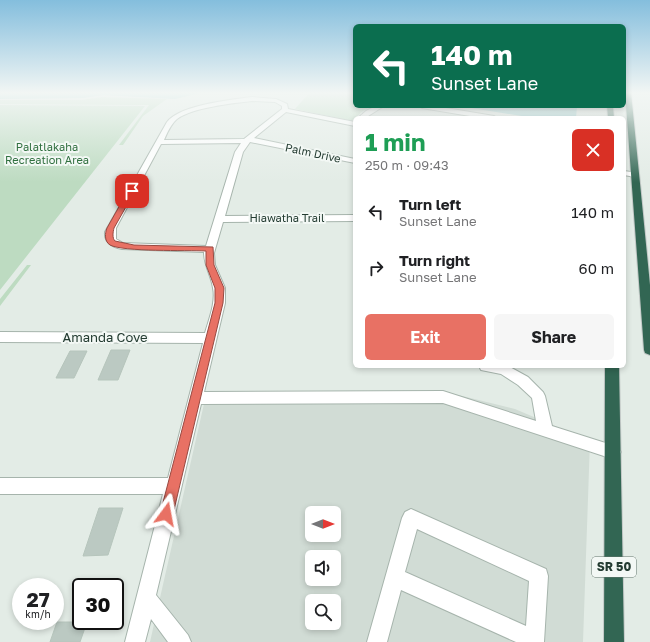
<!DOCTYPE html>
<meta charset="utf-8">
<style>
body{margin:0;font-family:"Golos Text",sans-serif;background:#f6f6f6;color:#202124;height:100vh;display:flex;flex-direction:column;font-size:15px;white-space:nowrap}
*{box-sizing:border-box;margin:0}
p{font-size:13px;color:#757577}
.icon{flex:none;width:22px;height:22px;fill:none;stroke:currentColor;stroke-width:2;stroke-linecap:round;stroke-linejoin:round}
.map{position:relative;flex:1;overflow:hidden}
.details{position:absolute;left:353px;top:116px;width:273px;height:252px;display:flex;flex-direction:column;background:#fff;border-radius:6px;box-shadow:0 2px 6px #0003}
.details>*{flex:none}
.guide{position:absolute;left:353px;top:24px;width:273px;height:84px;border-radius:6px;box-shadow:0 2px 6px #0003;background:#0b6e4f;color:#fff;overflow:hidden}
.needle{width:26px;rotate:90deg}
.fabs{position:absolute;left:305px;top:506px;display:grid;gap:8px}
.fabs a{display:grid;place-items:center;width:36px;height:36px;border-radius:6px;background:#fff;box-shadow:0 2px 6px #0003;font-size:20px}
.speed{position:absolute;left:12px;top:578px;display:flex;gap:8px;font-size:20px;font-weight:700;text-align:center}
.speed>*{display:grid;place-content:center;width:52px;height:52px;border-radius:50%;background:#fff;box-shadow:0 2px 6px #0003;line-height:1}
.speed small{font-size:10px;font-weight:400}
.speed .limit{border:2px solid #111;border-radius:6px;background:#fff;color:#111}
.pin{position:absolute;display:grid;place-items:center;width:34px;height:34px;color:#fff;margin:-17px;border-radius:8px;box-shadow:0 2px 6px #0006}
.me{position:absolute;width:44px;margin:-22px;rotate:13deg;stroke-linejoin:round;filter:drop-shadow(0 0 3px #0008)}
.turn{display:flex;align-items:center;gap:14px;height:84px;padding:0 12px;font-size:18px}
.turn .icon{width:52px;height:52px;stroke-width:2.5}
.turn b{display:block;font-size:28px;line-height:34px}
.round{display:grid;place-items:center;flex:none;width:42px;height:42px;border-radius:6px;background:#f6f6f6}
.headline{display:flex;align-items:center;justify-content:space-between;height:68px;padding:0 12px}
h1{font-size:24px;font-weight:700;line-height:30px;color:#1e9e55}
.cta{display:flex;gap:8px;margin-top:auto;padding:8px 12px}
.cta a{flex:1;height:46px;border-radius:6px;background:#e87164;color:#fff;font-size:16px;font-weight:700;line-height:46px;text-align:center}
.cta a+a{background:#f6f6f6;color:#202124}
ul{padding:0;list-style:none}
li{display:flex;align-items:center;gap:12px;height:56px;padding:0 12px}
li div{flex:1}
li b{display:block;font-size:15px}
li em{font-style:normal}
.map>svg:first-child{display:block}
</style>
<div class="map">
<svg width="650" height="642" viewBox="0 0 650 642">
<rect width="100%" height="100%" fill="#e3ece6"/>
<!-- built -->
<path fill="#d1dcd5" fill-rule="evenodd" d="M 450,393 L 515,409 L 590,441 L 583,642 L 150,642 L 206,395 ZM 312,513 L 334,513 L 334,535 L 312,535 ZM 312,557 L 334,557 L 334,579 L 312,579 ZM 312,601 L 334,601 L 334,623 L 312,623 Z"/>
<!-- green -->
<path fill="#bddbc1" d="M 310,92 L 355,92 L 355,106 L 372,106 L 363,111 L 352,121 L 295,109 Z
M 102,97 L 167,99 L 143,116 L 123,145 L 119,145 L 149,105 L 0,104 L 0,100 L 82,100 Z
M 0,105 L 145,106 L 0,290 Z
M 27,265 L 31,265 L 0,306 L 0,299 Z"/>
<!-- water -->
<path fill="#8fcdcd" d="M 0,92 L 204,92 L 175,99 L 103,95 L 83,98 L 0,99 Z
M 459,106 L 577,106 L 576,118 L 534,118 Z"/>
<!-- building -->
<path fill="#bbc9c2" stroke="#b6c5bc" d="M 111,350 L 130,350 L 118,380 L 98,380 Z
M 70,351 L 87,351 L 74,378 L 56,378 Z
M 99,508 L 123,508 L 108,555 L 83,556 Z
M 57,622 L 87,622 L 80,642 L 50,642 Z"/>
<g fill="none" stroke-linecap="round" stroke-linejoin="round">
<defs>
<path id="minor" d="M 252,97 L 276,99 L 287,104 L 288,109 L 355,122 L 355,126 L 286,112 L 254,138 L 355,159 L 355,163 L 250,142 L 243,152 L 225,216 L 355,215 L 355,221 L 223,222 L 214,253 L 215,265 L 225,288 L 225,303 L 204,392 L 443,391 L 536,421 L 532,398 L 518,385 L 501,374 L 481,370 L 479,366 L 508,366 L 528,377 L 543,392 L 545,396 L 552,426 L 618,447 L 621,452 L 618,457 L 613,459 L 443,403 L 201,404 L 156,595 L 188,635 L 191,642 L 168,642 L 151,619 L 145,642 L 125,642 L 163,494 L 0,494 L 0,478 L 168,478 L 203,343 L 0,342 L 0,332 L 205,333 C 209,319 216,302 213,288 C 211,275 204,266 204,252 L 122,249 C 112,247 104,243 105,232 L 167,122 C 180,105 230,100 252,97 ZM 252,101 L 275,102 L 282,106 L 282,109 L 244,139 L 164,140 C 167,133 171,124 177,119 C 191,108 233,103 252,101 ZM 241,143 L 235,152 L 206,246 L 123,243 L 116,239 L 116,228 L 161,144 Z
M 376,106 L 384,106 L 365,118 L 358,118 L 366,111 Z
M 419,106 L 434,106 L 494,116 L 497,118 L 482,118 L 422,108 Z
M 624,171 L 638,173 L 639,175 L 635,177 L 624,175 Z
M 411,509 L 546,569 L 548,576 L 544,642 L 516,642 L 401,590 L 387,642 L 367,642 L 402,518 L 405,512 ZM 417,529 L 529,581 L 526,626 L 405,572 Z"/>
<path id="highway" d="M 625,92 L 631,92 L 650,285 L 650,355 L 645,353 L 644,350 Z
M 607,106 L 613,106 L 614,118 L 608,118 Z
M 605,366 L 619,366 L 624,642 L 604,642 Z"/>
</defs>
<!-- minor casing -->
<use href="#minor" stroke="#a6b4ac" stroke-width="2"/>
<!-- highway casing -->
<use href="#highway" stroke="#c2c8c6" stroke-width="2"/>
<!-- minor -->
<use href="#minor" fill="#fff" fill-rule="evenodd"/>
<!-- highway -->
<use href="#highway" fill="#326653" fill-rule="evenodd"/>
</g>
<!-- sky -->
<linearGradient id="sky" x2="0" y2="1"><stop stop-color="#84bedd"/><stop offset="0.51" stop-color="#f2f6f4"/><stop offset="1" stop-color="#f2f6f4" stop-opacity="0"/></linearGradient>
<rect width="650" height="182" fill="url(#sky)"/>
<!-- route -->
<path fill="#e87164" stroke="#974941" d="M 129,189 L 135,191 L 114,228 C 113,232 112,238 115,241 L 134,245 L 213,247 L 214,265 L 224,288 L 223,303 L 173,514 L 171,519 L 166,521 L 162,519 L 160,514 L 215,303 L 215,288 L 206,265 L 206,251 C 187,250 123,252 110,245 C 104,241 105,233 107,228 Z"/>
<g text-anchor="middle" stroke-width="4" stroke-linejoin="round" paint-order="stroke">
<!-- far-park labels -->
<g font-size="11" fill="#317040" stroke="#f3f8f5">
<text x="47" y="151">Palatlakaha<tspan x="47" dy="13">Recreation Area</tspan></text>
</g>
<!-- far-street labels -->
<g font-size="11" fill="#243c32" stroke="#f3f8f5">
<text transform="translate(313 153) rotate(12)" y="4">Palm Drive</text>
<text x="287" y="222">Hiawatha Trail</text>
</g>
<!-- shield labels -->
<rect fill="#f3f8f5" stroke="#62746c" stroke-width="1" x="592" y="557" width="44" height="20" rx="3"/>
<g font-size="12" font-weight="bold" fill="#243c32">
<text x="614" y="571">SR 50</text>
</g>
<!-- street labels -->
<g font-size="13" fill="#243c32" stroke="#f3f8f5">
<text x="105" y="342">Amanda Cove</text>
</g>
</g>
</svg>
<div class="fabs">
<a><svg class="needle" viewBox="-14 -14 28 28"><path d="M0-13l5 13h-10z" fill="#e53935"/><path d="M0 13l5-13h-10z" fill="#757577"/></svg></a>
<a><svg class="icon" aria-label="sound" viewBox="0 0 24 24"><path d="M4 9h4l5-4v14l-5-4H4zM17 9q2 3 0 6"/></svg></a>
<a><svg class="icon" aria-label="search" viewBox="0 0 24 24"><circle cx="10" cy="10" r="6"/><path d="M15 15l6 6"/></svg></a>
</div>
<div class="speed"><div>27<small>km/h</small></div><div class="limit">30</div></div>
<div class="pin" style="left:132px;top:191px;background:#d93025"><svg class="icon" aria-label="arrive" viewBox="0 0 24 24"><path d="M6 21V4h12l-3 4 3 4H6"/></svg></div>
<svg class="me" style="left:166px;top:514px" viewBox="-20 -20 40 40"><path d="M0-17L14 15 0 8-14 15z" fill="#e87164" stroke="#fff" stroke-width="4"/></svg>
<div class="guide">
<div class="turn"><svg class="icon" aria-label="left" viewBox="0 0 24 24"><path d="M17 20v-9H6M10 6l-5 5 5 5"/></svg><div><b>140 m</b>Sunset Lane</div></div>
</div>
<section class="details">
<div class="headline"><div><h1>1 min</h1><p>250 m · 09:43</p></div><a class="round" style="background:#d93025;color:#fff"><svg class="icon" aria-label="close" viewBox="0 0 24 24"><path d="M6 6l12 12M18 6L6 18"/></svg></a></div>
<ul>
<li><svg class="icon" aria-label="left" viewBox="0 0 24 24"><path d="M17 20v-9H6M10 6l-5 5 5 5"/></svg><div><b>Turn left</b><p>Sunset Lane</p></div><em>140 m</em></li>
<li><svg class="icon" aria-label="right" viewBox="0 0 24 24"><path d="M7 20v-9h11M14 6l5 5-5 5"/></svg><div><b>Turn right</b><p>Sunset Lane</p></div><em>60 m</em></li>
</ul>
<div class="cta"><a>Exit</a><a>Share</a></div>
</section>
</div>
